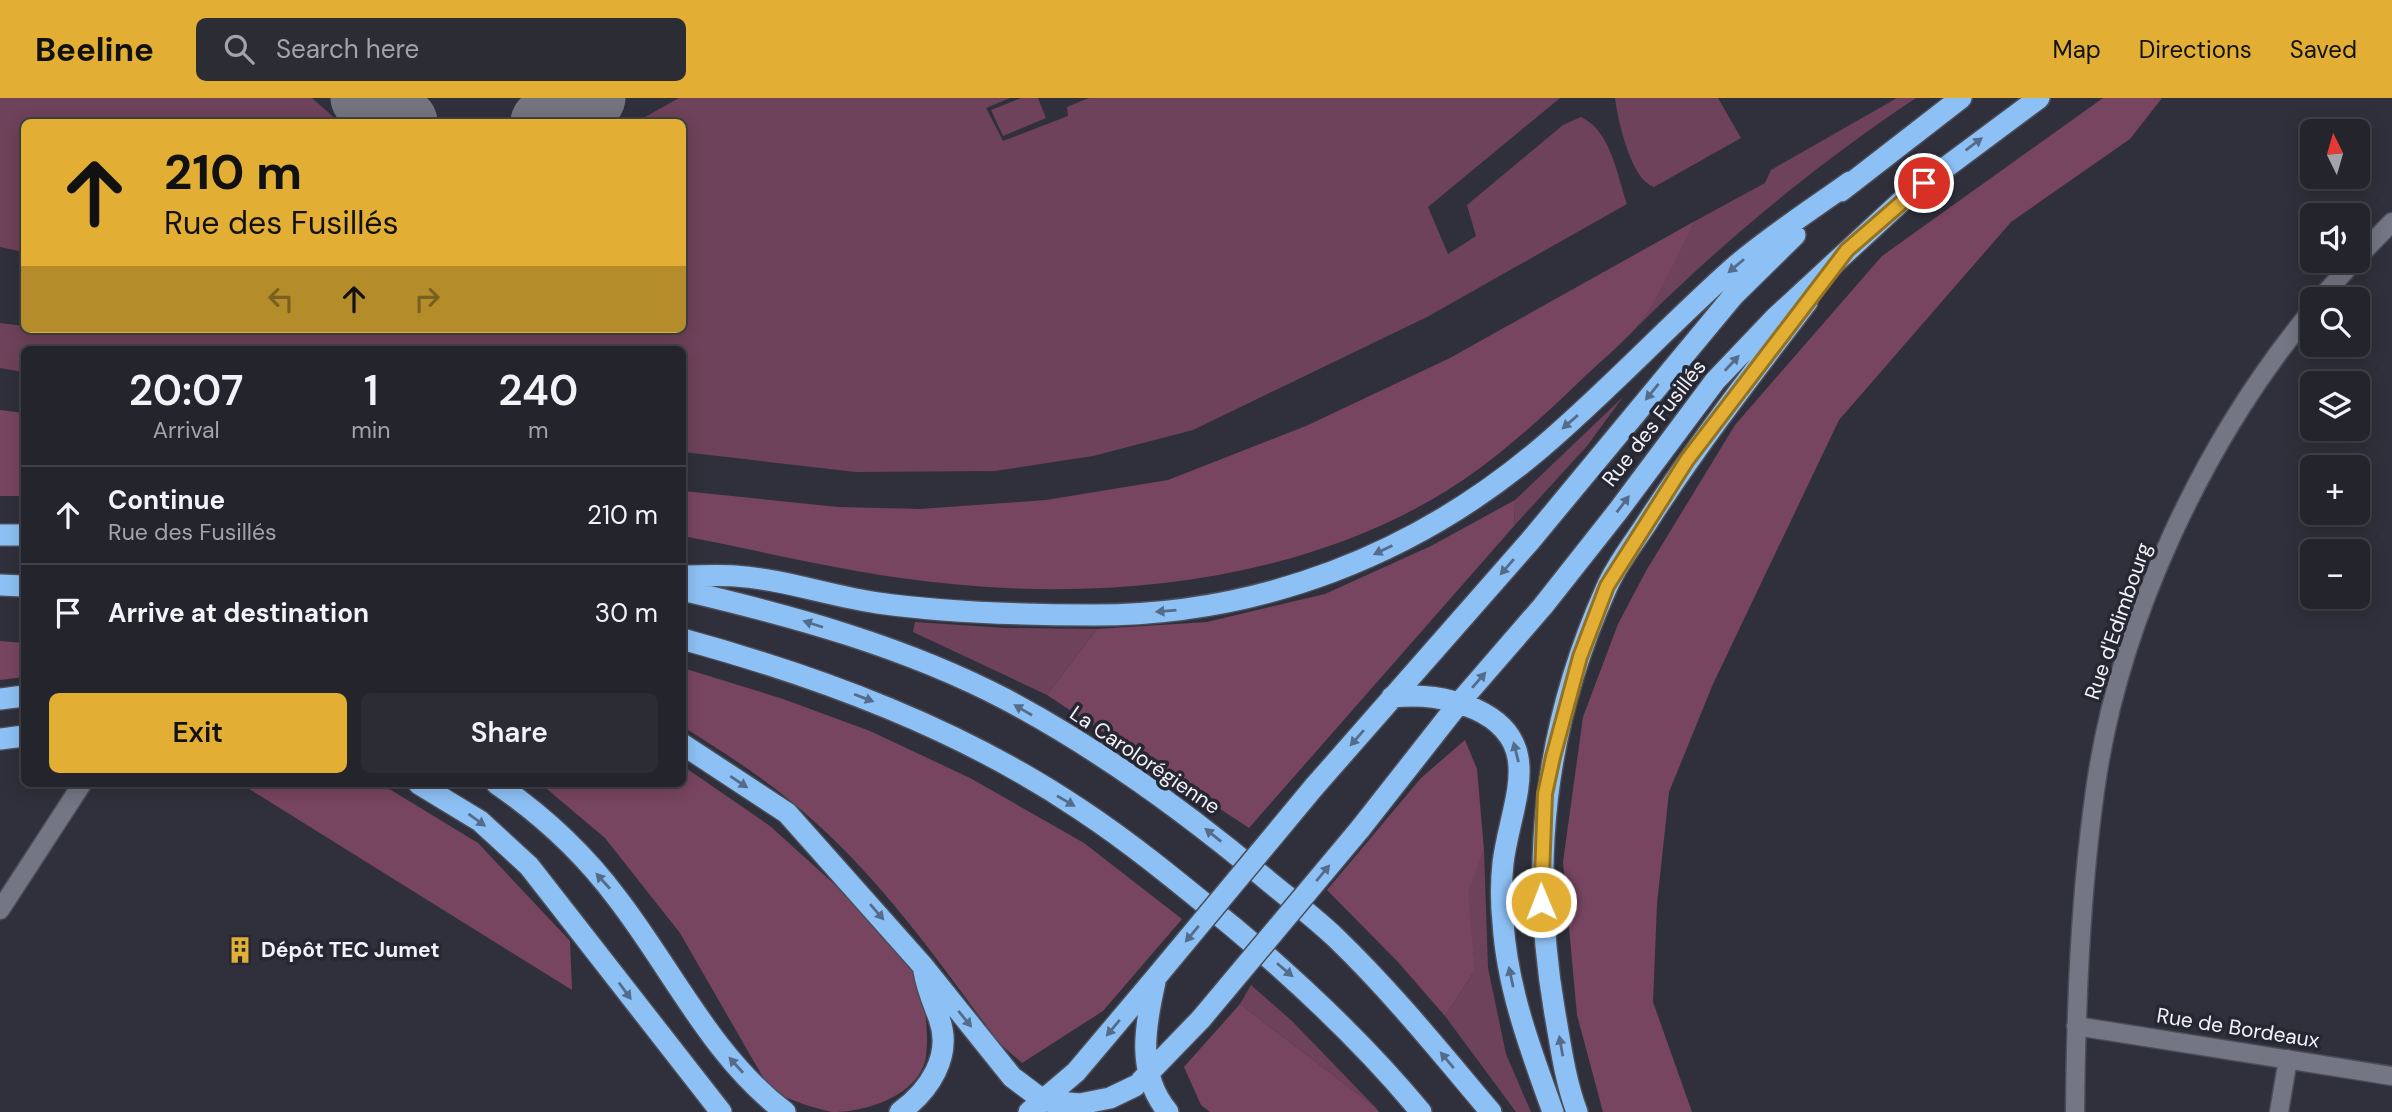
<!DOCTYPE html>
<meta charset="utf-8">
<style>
body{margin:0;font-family:"DM Sans",sans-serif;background:#2c2c35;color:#f1f3f6;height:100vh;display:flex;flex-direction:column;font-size:26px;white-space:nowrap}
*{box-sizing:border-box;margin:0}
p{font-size:23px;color:#a3a4aa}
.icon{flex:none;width:38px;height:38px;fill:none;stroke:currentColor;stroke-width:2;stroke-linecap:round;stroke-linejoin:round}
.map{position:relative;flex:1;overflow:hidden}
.side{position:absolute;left:21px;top:248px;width:665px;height:441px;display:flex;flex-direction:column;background:#24242d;border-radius:10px;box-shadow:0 4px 18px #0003,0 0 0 2px #414149}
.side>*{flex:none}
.guide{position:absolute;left:21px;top:21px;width:665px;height:214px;border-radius:10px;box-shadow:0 4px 18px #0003,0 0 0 2px #414149;background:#e2af34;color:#111;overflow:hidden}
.needle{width:46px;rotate:355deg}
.controls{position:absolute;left:2300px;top:21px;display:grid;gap:14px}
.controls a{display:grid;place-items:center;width:70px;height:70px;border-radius:10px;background:#24242d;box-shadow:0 4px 18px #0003,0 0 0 2px #414149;font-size:35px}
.pin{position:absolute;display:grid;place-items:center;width:60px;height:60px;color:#fff;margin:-30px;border:4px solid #fff;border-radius:50%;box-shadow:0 2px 7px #0007}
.me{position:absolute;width:77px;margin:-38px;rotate:359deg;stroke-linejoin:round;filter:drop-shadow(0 0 5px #0008)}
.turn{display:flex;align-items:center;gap:24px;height:147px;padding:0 28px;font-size:32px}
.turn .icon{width:91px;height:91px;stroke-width:2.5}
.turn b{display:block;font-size:49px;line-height:60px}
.lanes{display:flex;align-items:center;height:66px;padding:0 28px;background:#0003;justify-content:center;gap:35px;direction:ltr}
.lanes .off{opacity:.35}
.eta{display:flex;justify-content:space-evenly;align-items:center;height:119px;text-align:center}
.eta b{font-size:42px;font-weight:600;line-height:49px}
.button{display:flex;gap:14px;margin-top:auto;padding:14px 28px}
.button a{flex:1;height:80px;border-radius:10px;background:#e2af34;color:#111;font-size:28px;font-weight:600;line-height:80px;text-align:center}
.button a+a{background:#2c2c35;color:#f1f3f6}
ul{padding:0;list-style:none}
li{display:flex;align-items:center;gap:21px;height:98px;padding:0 28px;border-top:2px solid #414149}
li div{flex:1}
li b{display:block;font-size:26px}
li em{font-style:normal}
header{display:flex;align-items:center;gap:42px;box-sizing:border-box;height:98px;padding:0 35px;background:#e2af34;color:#111}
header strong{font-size:33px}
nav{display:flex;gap:38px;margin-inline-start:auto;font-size:24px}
.search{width:490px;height:63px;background:#2c2c35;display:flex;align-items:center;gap:18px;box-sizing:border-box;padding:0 24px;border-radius:10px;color:#a3a4aa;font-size:26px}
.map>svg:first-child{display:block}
</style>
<header>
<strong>Beeline</strong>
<div class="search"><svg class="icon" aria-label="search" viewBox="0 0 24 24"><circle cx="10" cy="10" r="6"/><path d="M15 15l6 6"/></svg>Search here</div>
<nav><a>Map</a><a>Directions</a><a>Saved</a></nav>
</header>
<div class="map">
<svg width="2392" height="1014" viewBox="0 0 2392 1014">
<rect width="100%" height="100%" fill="#30303c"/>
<!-- green -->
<path fill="#6e425a" d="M 0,0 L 312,0 L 339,24 L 24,24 L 24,154 L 0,149 Z
M 679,0 L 1010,0 L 986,10 L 1003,43 L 1068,18 L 1067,9 L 1089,0 L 1560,0 L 1428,109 L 1448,156 L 1476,138 L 1467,107 L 1563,27 L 1581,19 C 1611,33 1617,77 1627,106 L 1427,219 L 1193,332 L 1093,358 L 995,373 L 856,374 L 683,354 L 682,252 L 24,252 L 24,274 L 0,270 L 0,225 L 24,228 L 24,231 L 58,232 L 682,231 L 682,24 L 636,24 Z
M 1021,0 L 1038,0 L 1046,20 L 1003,38 L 991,12 Z
M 1615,0 L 1718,0 L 1741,40 L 1654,89 C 1631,82 1618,23 1615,0 Z
M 1897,0 L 1916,0 C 1815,67 1724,143 1638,228 L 1695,123 L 1765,85 L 1771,72 Z
M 1623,299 L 1587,348 L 1514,428 L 1515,402 Z
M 915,524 L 1005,530 L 1097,531 L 1047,597 L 913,534 Z
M 1484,752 L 1488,870 L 1506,956 L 1531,1014 L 1516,1014 L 1445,918 L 1475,872 L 1467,794 Z
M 1251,887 L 1292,923 L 1375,1009 L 1240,906 Z"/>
<!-- forest -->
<path fill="#784561" d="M 2103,0 L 2162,0 L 2130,41 L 2011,124 L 1839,322 L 1713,586 L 1669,694 L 1657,806 L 1653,904 L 1692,1014 L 1603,1014 L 1577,917 L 1563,764 L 1583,619 L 1618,526 L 1646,473 L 1735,327 L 1882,158 Z
M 1695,123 C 1680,151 1655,208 1636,230 C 1619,248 1599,265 1581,282 C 1549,313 1516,343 1480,370 C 1334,478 1128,504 952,486 C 861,478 771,455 683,438 L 683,393 L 838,409 L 920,411 L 1046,402 L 1168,382 L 1306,328 L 1450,260 Z
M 0,312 L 24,315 L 24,398 L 0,398 Z
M 1515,402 L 1514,428 L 1249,730 L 1047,597 L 1097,531 L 1207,524 L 1325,496 L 1431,448 Z
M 0,543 L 24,545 L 24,579 L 0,582 Z
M 683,570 L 783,601 L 870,633 L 970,680 L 1084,745 L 1182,821 L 1103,913 L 1022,965 L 999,945 C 943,869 887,789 816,725 C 775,687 730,658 683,629 Z
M 1465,642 L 1477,671 L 1484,752 L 1468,794 L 1475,872 L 1445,918 L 1398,864 L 1327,792 L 1421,680 Z
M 683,668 L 770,728 L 918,862 C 921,892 930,928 926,958 C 921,996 868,1014 833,1014 C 813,1011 792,1001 772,995 L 680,835 L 605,740 L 541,686 L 682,686 Z
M 241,686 L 372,686 L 391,692 L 478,745 L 570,843 L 572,892 Z
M 1240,906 L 1375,1009 L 1379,1014 L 1210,1014 L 1201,1007 L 1184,969 Z"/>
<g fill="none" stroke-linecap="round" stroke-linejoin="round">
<!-- taxiway -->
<path stroke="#73747e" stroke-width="65" d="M 363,0 L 405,24
M 543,24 L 593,0"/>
<defs>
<path id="street" d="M 2357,160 L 2392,124
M 2320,201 L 2354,163
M 0,812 L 82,686
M 2076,928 L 2392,978
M 2075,1014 C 2076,907 2080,799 2095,693 C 2118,524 2204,342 2312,212
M 2279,1014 L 2288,961"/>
<path id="highway" d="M 1841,93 L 1961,0
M 0,437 L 24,437
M 682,478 C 700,478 718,477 735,478 C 783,481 830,498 878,505 C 949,515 1022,517 1094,517 C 1260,517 1415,457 1541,350 C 1608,293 1668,228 1733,170 C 1770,138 1811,112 1850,84
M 0,487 L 24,488
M 682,492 C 793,518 906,549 1007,602 C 1101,652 1186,714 1267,782 C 1290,801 1315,820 1336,840 C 1392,894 1441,955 1491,1014
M 682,541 C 821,579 961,631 1081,712 C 1134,747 1183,788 1232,828 C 1301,886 1364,945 1421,1014
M 1392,599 C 1422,596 1446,599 1475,611 C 1548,644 1510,706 1503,765 C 1501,784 1501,805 1503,824 C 1507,890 1531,953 1553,1014
M 0,601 L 24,598
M 0,641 L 24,638
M 682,646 L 787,715 L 923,868 L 1012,979 L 1044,1003 L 1080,1006 L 1110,1000 L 1135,988
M 419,686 L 480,723 L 529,768 L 721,1014
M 497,686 C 542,717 584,756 617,800 C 672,871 712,959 785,1014
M 1314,689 L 1530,443 L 1733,198 L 1795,137
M 1360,731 L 1459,605 L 1543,508 L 1618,413 L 1715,283 L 1775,220 L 1906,99 L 2039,0
M 1155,884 C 1145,928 1136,975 1168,1014
M 1141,983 L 1201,921
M 900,1014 C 929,993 953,958 939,920 C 933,904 927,891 924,873
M 1029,1014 L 1076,974 L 1157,878
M 1577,1014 C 1565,982 1561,949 1555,916 C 1529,767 1544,630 1606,491 C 1616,467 1634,445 1648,423 C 1697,347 1752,276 1807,204"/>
</defs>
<!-- street casing -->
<use href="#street" stroke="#4c4d57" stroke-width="21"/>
<!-- highway casing -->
<use href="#highway" stroke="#4c4d57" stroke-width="24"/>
<!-- street -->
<use href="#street" stroke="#757684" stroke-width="18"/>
<!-- highway -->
<use href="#highway" stroke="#8dc1f5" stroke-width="21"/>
<defs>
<path id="highway-bridge" d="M 1157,878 L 1314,689
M 1201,921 L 1360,731"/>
</defs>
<!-- highway-bridge casing -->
<use href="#highway-bridge" stroke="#4c4d57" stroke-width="24" stroke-linecap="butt"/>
<!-- highway-bridge -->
<use href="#highway-bridge" stroke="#8dc1f5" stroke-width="21"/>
</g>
<!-- one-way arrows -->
<defs><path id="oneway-solid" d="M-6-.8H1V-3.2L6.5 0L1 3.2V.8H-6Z" transform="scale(1.75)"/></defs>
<g fill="#546c8a">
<use href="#oneway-solid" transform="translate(1974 46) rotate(-37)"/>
<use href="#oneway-solid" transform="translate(1736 168) rotate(140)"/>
<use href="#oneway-solid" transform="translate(1732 265) rotate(-47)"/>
<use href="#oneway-solid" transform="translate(1652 294) rotate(129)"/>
<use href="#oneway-solid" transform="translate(1570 324) rotate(139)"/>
<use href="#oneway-solid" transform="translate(1623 406) rotate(-53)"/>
<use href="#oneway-solid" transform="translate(1383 452) rotate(154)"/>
<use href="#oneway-solid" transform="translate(1507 469) rotate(131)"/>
<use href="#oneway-solid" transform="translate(1166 513) rotate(175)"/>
<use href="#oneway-solid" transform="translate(813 526) rotate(-162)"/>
<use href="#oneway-solid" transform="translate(1479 582) rotate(-49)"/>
<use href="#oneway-solid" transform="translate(864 600) rotate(21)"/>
<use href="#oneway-solid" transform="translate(1023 612) rotate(-150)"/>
<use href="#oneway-solid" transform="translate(1357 640) rotate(131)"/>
<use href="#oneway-solid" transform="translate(1516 654) rotate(-104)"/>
<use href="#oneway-solid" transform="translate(739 684) rotate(34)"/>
<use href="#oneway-solid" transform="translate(1066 703) rotate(30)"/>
<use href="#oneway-solid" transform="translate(477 722) rotate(36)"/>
<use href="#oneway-solid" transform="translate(1213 737) rotate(-141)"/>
<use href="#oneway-solid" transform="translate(1323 775) rotate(-50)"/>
<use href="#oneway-solid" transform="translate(603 783) rotate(-132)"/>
<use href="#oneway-solid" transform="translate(877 814) rotate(49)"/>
<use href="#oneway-solid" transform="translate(1192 836) rotate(130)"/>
<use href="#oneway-solid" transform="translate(1285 872) rotate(40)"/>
<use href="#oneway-solid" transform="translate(1511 879) rotate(-102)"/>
<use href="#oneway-solid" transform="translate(625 893) rotate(54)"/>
<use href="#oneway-solid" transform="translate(965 921) rotate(51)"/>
<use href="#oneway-solid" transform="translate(1113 930) rotate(130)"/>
<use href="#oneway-solid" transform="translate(1561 948) rotate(-100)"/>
<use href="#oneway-solid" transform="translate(1447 962) rotate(-130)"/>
<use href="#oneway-solid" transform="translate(736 967) rotate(-132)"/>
</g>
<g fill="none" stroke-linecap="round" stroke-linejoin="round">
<defs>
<path id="route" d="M 1541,804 L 1545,696 L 1553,659 L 1580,559 L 1607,488 L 1687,362 L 1847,152 L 1924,85"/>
</defs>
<!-- route casing -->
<use href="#route" stroke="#937222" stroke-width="18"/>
<!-- route -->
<use href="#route" stroke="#e2af34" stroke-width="12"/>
</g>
<!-- icons -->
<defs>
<symbol id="building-bare" viewBox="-9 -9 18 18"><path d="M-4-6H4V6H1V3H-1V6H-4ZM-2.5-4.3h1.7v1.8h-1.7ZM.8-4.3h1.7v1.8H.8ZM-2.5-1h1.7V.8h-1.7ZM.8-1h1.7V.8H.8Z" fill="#e2af34" stroke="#262732" stroke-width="2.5" paint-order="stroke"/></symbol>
</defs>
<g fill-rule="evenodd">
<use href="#building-bare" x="221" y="833" width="38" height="38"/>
</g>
<g text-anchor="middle" stroke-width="7" stroke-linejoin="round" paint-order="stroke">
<!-- street labels -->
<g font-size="21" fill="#f2f3fa" stroke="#262732">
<text transform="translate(1654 325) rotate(-52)" y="7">Rue des Fusillés</text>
<text transform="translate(2118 523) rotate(-71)" y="7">Rue d'Edimbourg</text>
<text transform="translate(1145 662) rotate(34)" y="7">La Carolorégienne</text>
<text transform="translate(2238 930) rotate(9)" y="7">Rue de Bordeaux</text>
</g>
<!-- poi labels -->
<g font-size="21" font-weight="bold" fill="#f2f3fa" stroke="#262732" text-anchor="start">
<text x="261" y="859">Dépôt TEC Jumet</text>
</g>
</g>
</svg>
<div class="controls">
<a><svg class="needle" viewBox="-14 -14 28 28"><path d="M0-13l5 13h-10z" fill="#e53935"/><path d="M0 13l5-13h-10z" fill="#a3a4aa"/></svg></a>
<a><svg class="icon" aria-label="sound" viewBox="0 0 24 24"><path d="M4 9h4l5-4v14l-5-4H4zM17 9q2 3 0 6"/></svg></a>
<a><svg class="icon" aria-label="search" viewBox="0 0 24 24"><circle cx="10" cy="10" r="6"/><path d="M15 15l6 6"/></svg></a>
<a><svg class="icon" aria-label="layers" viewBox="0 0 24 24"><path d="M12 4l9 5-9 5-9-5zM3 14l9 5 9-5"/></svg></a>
<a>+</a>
<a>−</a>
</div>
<div class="pin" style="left:1924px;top:85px;background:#d93025"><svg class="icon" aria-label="arrive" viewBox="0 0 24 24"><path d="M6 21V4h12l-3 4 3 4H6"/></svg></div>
<svg class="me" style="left:1541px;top:804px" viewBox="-20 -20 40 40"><circle r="17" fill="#e2af34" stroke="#fff" stroke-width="3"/><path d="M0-11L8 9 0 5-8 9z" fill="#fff"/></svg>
<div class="guide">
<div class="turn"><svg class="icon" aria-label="ahead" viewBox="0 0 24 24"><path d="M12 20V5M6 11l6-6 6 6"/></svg><div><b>210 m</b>Rue des Fusillés</div></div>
<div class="lanes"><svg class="icon off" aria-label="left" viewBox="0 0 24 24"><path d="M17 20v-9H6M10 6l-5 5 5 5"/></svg><svg class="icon" aria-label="ahead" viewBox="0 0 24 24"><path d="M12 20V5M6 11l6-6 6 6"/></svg><svg class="icon off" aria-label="right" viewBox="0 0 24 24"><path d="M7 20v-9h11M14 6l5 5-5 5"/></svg></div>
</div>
<section class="side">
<div class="eta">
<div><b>20:07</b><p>Arrival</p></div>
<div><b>1</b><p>min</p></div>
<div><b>240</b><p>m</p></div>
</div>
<ul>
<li><svg class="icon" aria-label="ahead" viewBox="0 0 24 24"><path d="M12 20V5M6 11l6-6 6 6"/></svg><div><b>Continue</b><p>Rue des Fusillés</p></div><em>210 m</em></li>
<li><svg class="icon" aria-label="arrive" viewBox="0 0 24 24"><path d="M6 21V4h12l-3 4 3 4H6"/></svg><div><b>Arrive at destination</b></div><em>30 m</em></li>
</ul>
<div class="button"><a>Exit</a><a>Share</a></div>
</section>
</div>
